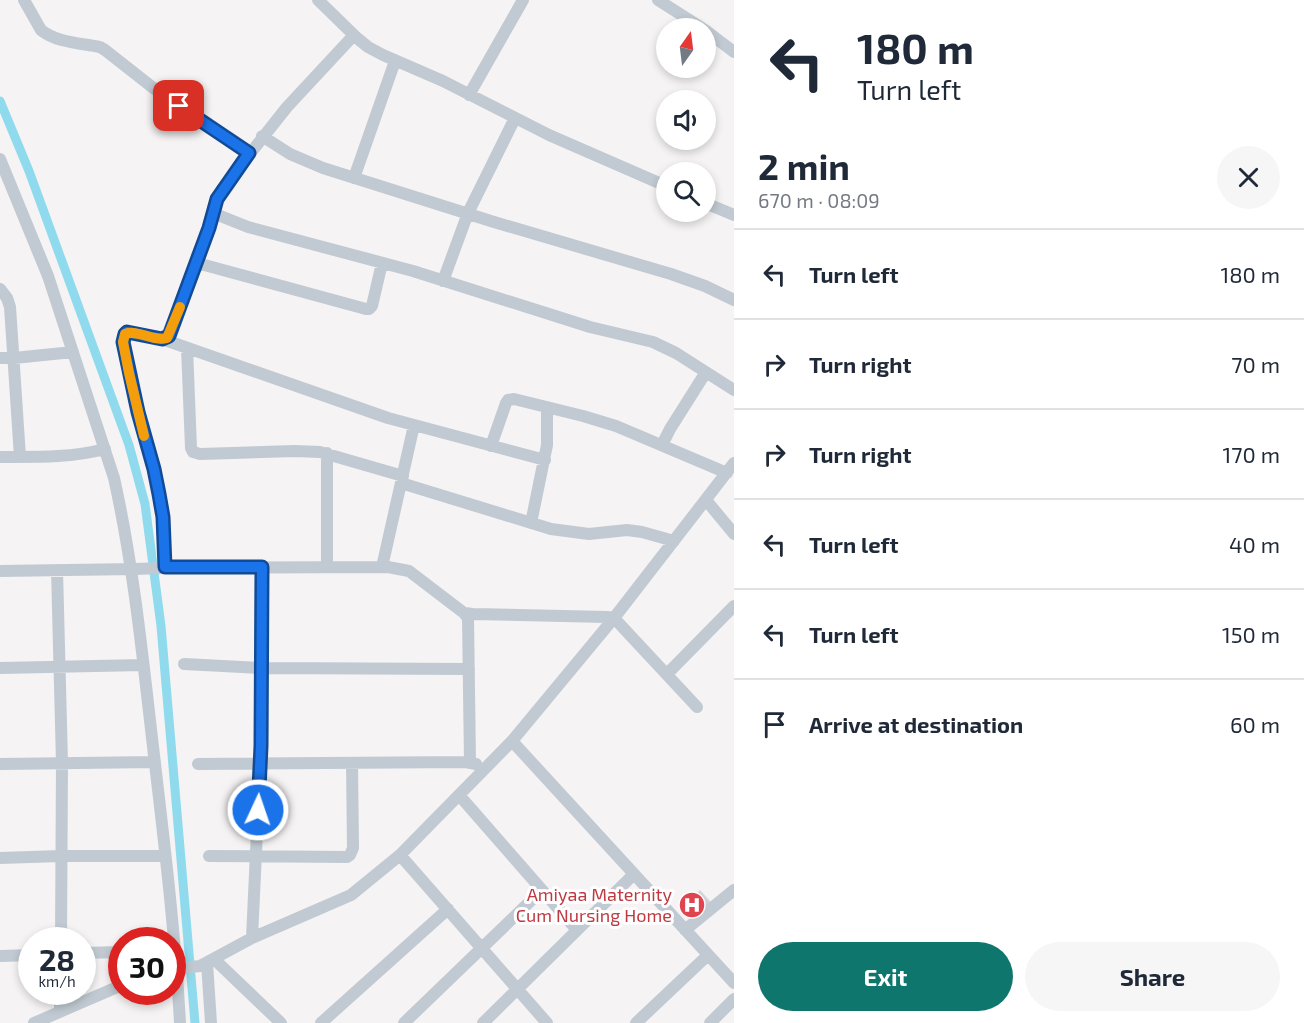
<!DOCTYPE html>
<meta charset="utf-8">
<style>
body{margin:0;font-family:"Exo 2",sans-serif;background:#f6f6f7;color:#1f2937;height:100vh;display:flex;flex-direction:column;font-size:22px;white-space:nowrap}
*{box-sizing:border-box;margin:0}
p{font-size:20px;color:#747a83}
.icon{flex:none;width:33px;height:33px;fill:none;stroke:currentColor;stroke-width:2;stroke-linecap:round;stroke-linejoin:round}
.map{position:relative;flex:1;overflow:hidden}
.sheet{display:flex;flex-direction:column;background:#fff;width:570px}
.sheet>*{flex:none}
.top-card{background:#fff;color:#1f2937;overflow:hidden}
.needle{width:39px;rotate:14deg}
.fabs{position:absolute;left:656px;top:18px;display:grid;gap:12px}
.fabs a{display:grid;place-items:center;width:60px;height:60px;border-radius:50%;background:#fff;box-shadow:0 3px 9px #0003;font-size:30px}
.speed{position:absolute;left:18px;top:927px;display:flex;gap:12px;font-size:30px;font-weight:700;text-align:center}
.speed>*{display:grid;place-content:center;width:78px;height:78px;border-radius:50%;background:#fff;box-shadow:0 3px 9px #0003;line-height:1}
.speed small{font-size:15px;font-weight:400}
.speed .limit{border:9px solid #d22;background:#fff;color:#111}
.pin{position:absolute;display:grid;place-items:center;width:51px;height:51px;color:#fff;margin:-26px;border-radius:12px;box-shadow:0 3px 9px #0006}
.me{position:absolute;width:66px;margin:-33px;rotate:3deg;stroke-linejoin:round;filter:drop-shadow(0 0 4px #0008)}
.turn{display:flex;align-items:center;gap:21px;height:126px;padding:0 24px;font-size:27px}
.turn .icon{width:78px;height:78px;stroke-width:2.5}
.turn b{display:block;font-size:42px;line-height:51px}
.round{display:grid;place-items:center;flex:none;width:63px;height:63px;border-radius:32px;background:#f6f6f7}
.headline{display:flex;align-items:center;justify-content:space-between;height:102px;padding:0 24px}
h1{font-size:36px;font-weight:700;line-height:45px}
.action{display:flex;gap:12px;margin-top:auto;padding:12px 24px}
.action a{flex:1;height:69px;border-radius:36px;background:#0f766e;color:#fff;font-size:24px;font-weight:700;line-height:69px;text-align:center}
.action a+a{background:#f6f6f7;color:#1f2937}
ul{padding:0;list-style:none}
li{display:flex;align-items:center;gap:18px;height:90px;padding:0 24px;border-top:2px solid #e0e1e3}
li div{flex:1}
li b{display:block;font-size:22px}
li em{font-style:normal}
main{display:flex;flex:1;min-height:0}
.map>svg:first-child{display:block}
</style>
<main>
<div class="map">
<svg width="734" height="1023" viewBox="0 0 734 1023">
<rect width="100%" height="100%" fill="#f5f3f3"/>
<g fill="none" stroke-linecap="round" stroke-linejoin="round">
<!-- canal -->
<path stroke="#90daee" stroke-width="9" d="M 0,101 L 29,171 L 129,445 L 145,504 L 161,626 L 195,1023"/>
</g>
<!-- building -->
<path fill="#cdcfd5" stroke="#d7d9de" stroke-width="1.5" d="M 700,891 L 711,903 L 696,917 L 685,905 Z"/>
<g fill="none" stroke-linecap="round" stroke-linejoin="round">
<!-- minor -->
<path stroke="#c1cad2" stroke-width="12" d="M 24,0 L 41,30 C 57,43 81,43 100,47 L 105,50 L 161,94 L 249,153
M 318,0 L 357,38 L 368,47 L 383,55 L 443,81 L 549,135 L 666,186
M 658,0 L 702,28
M 705,30 L 734,52
M 469,95 L 523,0
M 262,136 L 290,154 L 323,168 L 494,222 L 671,274 L 705,286 L 734,300
M 0,159 L 48,276 L 114,478 C 133,563 142,651 152,738 C 163,833 175,928 180,1023
M 354,178 L 395,61
M 705,203 L 734,215
M 213,213 L 248,227 L 413,271 L 590,327 L 653,342 L 676,353 L 734,390
M 197,263 L 366,309 L 369,309 L 372,306 L 382,263
M 443,281 L 468,213 L 515,118
M 0,289 L 7,298 L 10,307 L 20,457
M 162,339 L 388,418 L 545,460
M 187,348 L 191,448 L 193,452 L 200,454 L 295,451 L 320,452 L 403,476
M 0,358 L 14,358 L 73,352
M 662,445 L 670,429 L 706,372
M 491,446 L 506,403 L 508,400 L 514,399 L 583,416 L 616,426 L 727,473
M 327,453 L 327,567
M 0,457 C 36,457 70,458 105,449
M 401,483 L 551,529 L 589,534 L 627,530 L 642,532 L 674,541
M 706,500 L 734,534
M 531,523 L 547,445 L 547,408
M 382,567 L 414,425
M 165,568 C 164,534 163,500 154,467 C 145,435 134,402 128,369 C 126,359 122,348 123,337 L 127,332 L 162,339 L 169,336 L 206,237 L 217,199 L 222,189 L 287,107 L 354,35
M 57,570 L 62,763 L 61,940
M 0,571 L 135,569 L 162,568 L 388,567 L 409,571 L 464,613 L 468,618 L 470,763
M 464,613 L 473,614 L 607,617 L 614,618 L 697,707
M 184,664 L 262,668 L 469,669
M 0,668 L 143,665
M 667,674 L 734,606
M 512,741 L 734,983
M 0,764 L 155,762
M 198,764 L 465,762 L 476,764
M 459,795 L 577,930
M 400,855 L 547,1023
M 209,856 L 347,857 L 350,855 L 353,848 L 352,763
M 0,858 L 61,856 L 165,856
M 685,930 L 734,890
M 252,938 L 261,746 L 262,567
M 82,953 L 122,952
M 0,956 L 32,955
M 214,959 L 281,1023
M 207,963 L 211,1023
M 172,969 L 200,966 L 252,938 L 351,895 L 400,855 L 512,741 L 614,618 L 734,463
M 60,1012 L 60,992
M 34,1023 L 122,985
M 321,1023 L 448,909
M 404,1023 L 542,890
M 483,1023 L 634,874
M 636,1023 L 708,955
M 710,1023 L 734,999"/>
</g>
<g fill="none" stroke-linecap="round" stroke-linejoin="round">
<defs>
<path id="route" d="M 179,106 L 249,153 L 217,199 L 209,228 L 169,336 L 162,339 L 127,332 L 125,334 L 123,342 L 138,412 L 154,469 L 159,494 L 163,517 L 165,567 L 262,567 L 261,746 L 258,810"/>
</defs>
<!-- route casing -->
<use href="#route" stroke="#114b97" stroke-width="15"/>
<!-- route -->
<use href="#route" stroke="#1a73e8" stroke-width="10"/>
<!-- slow -->
<path stroke="#f59e0b" stroke-width="10" d="M 144,436 L 129,373 L 123,342 L 125,334 C 138,329 153,342 167,338 L 180,307"/>
</g>
<!-- icons -->
<defs>
<symbol id="hospital-disc" viewBox="-11 -11 22 22"><circle r="9.5" fill="#e0444e" stroke="#fff"/><path d="M-5-5h3v3.5h4V-5h3V5h-3V1.5h-4V5h-3Z" fill="#fff"/></symbol>
</defs>
<g fill-rule="evenodd">
<use href="#hospital-disc" x="677" y="890" width="30" height="30"/>
</g>
<g text-anchor="middle" stroke-width="6" stroke-linejoin="round" paint-order="stroke">
<!-- health labels -->
<g font-size="18" fill="#be3a42" stroke="#fff" text-anchor="end">
<text x="672" y="901">Amiyaa Maternity<tspan x="672" dy="21">Cum Nursing Home</tspan></text>
</g>
</g>
</svg>
<div class="fabs">
<a><svg class="needle" viewBox="-14 -14 28 28"><path d="M0-13l5 13h-10z" fill="#e53935"/><path d="M0 13l5-13h-10z" fill="#747a83"/></svg></a>
<a><svg class="icon" aria-label="sound" viewBox="0 0 24 24"><path d="M4 9h4l5-4v14l-5-4H4zM17 9q2 3 0 6"/></svg></a>
<a><svg class="icon" aria-label="search" viewBox="0 0 24 24"><circle cx="10" cy="10" r="6"/><path d="M15 15l6 6"/></svg></a>
</div>
<div class="speed"><div>28<small>km/h</small></div><div class="limit">30</div></div>
<div class="pin" style="left:179px;top:106px;background:#d93025"><svg class="icon" aria-label="arrive" viewBox="0 0 24 24"><path d="M6 21V4h12l-3 4 3 4H6"/></svg></div>
<svg class="me" style="left:258px;top:810px" viewBox="-20 -20 40 40"><circle r="17" fill="#1a73e8" stroke="#fff" stroke-width="3"/><path d="M0-11L8 9 0 5-8 9z" fill="#fff"/></svg>
</div>
<section class="sheet">
<div class="top-card">
<div class="turn"><svg class="icon" aria-label="left" viewBox="0 0 24 24"><path d="M17 20v-9H6M10 6l-5 5 5 5"/></svg><div><b>180 m</b>Turn left</div></div>
</div>
<div class="headline"><div><h1>2 min</h1><p>670 m · 08:09</p></div><a class="round"><svg class="icon" aria-label="close" viewBox="0 0 24 24"><path d="M6 6l12 12M18 6L6 18"/></svg></a></div>
<ul>
<li><svg class="icon" aria-label="left" viewBox="0 0 24 24"><path d="M17 20v-9H6M10 6l-5 5 5 5"/></svg><div><b>Turn left</b></div><em>180 m</em></li>
<li><svg class="icon" aria-label="right" viewBox="0 0 24 24"><path d="M7 20v-9h11M14 6l5 5-5 5"/></svg><div><b>Turn right</b></div><em>70 m</em></li>
<li><svg class="icon" aria-label="right" viewBox="0 0 24 24"><path d="M7 20v-9h11M14 6l5 5-5 5"/></svg><div><b>Turn right</b></div><em>170 m</em></li>
<li><svg class="icon" aria-label="left" viewBox="0 0 24 24"><path d="M17 20v-9H6M10 6l-5 5 5 5"/></svg><div><b>Turn left</b></div><em>40 m</em></li>
<li><svg class="icon" aria-label="left" viewBox="0 0 24 24"><path d="M17 20v-9H6M10 6l-5 5 5 5"/></svg><div><b>Turn left</b></div><em>150 m</em></li>
<li><svg class="icon" aria-label="arrive" viewBox="0 0 24 24"><path d="M6 21V4h12l-3 4 3 4H6"/></svg><div><b>Arrive at destination</b></div><em>60 m</em></li>
</ul>
<div class="action"><a>Exit</a><a>Share</a></div>
</section>
</main>
